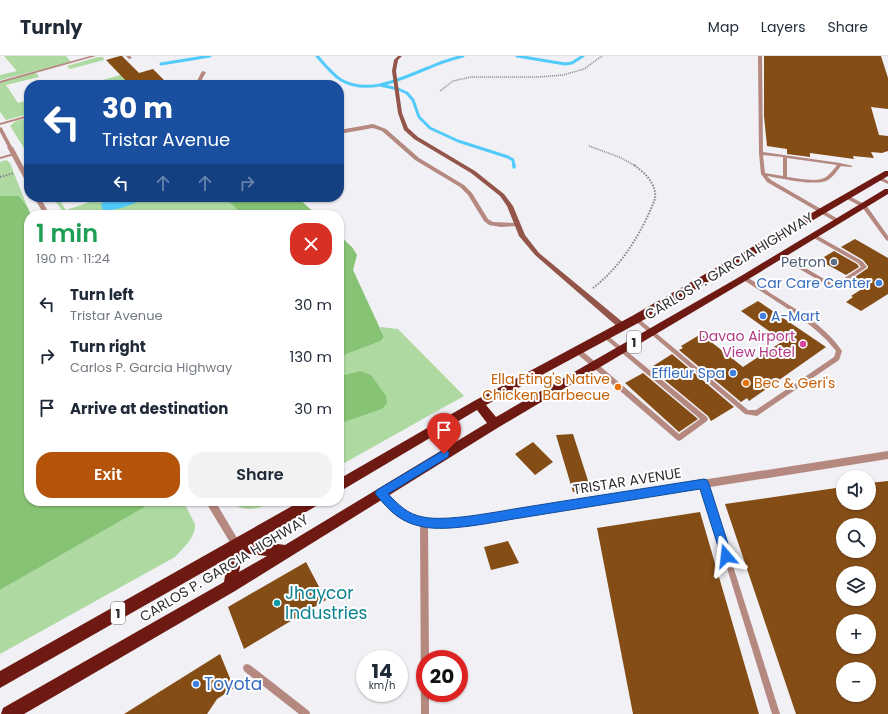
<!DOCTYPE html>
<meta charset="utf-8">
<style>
body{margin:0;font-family:Poppins,sans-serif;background:#f2f2f3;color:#1f2937;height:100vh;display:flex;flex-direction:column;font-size:15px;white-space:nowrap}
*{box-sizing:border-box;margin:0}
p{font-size:13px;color:#747a83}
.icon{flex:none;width:22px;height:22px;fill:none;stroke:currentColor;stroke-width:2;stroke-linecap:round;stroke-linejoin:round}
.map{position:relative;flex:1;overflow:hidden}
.side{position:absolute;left:24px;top:154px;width:320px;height:296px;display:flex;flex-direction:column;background:#fff;border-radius:16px;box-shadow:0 1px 3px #0004}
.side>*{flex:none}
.banner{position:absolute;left:24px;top:24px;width:320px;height:122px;border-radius:16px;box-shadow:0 1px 3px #0004;background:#1a4fa0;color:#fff;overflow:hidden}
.fabs{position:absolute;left:836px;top:414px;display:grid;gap:8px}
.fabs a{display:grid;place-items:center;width:40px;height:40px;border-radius:50%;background:#fff;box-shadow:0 1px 3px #0004;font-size:20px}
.speed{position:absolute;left:356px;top:594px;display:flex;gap:8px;font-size:20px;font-weight:700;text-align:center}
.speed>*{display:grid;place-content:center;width:52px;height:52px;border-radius:50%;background:#fff;box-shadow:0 1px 3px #0004;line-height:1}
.speed small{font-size:10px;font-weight:400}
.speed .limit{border:6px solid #d22;background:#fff;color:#111}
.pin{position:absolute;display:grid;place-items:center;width:34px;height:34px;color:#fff;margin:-41px -17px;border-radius:50% 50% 50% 0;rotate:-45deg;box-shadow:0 0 4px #0007}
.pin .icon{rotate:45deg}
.me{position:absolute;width:44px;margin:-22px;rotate:343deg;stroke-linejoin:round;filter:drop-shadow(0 0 3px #0008)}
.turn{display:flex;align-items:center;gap:14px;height:84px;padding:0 12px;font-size:18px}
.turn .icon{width:52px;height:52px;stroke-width:2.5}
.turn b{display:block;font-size:28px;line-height:34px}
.lanes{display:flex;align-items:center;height:38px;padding:0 12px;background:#0003;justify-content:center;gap:20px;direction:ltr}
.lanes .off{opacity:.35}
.round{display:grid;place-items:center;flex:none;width:42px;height:42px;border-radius:16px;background:#f2f2f3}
.summary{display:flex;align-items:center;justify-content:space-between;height:68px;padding:0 12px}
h1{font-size:24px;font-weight:600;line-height:30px;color:#1e9e55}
.action{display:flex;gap:8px;margin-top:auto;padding:8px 12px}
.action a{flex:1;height:46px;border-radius:16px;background:#b45309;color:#fff;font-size:16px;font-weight:600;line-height:46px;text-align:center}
.action a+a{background:#f2f2f3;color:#1f2937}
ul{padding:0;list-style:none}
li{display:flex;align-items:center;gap:12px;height:52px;padding:0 12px}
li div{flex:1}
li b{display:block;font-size:15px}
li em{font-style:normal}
header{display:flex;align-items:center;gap:24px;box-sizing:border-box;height:56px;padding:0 20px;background:#fff;border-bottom:1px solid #e0e1e3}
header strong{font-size:19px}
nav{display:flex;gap:22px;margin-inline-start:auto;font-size:14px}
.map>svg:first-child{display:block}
</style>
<header>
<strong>Turnly</strong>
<nav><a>Map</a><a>Layers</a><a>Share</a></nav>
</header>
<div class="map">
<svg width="888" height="658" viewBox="0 0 888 658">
<rect width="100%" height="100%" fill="#f0f0f5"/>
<!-- green -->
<path fill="#aedaa1" d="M 4,0 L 66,0 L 71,6 L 0,24 L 0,19 L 17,15 Z
M 98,1 L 103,1 L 104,4 L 70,13 L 67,10 Z
M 34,17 L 37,18 L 39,21 L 6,29 L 18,47 L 29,44 L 29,58 L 6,64 L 0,56 L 0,26 Z
M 124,18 L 130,24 L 126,26 L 128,29 L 85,29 Z
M 29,62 L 29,100 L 10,70 L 16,65 Z
M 6,104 L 10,107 L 27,150 L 19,140 L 0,140 L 0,106 Z
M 59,141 L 72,141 L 60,145 L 66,154 L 87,147 L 83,141 L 224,141 L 243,159 L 65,159 L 54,143 Z
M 380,271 L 398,273 L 464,340 L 339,410 L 339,368 L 382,353 L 360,315 L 339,320 L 339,301 L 381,285 L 384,281 Z
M 151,445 L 183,445 L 195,468 C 196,481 183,492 175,501 L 0,598 L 0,534 L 145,451 Z
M 231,445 L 274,445 C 260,453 243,458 231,445 Z"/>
<!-- forest -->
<path fill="#87c374" d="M 0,140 L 19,140 L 27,150 L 31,159 L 29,159 L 29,445 L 151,445 L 145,451 L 0,534 Z
M 224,141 L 297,141 L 317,159 L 243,159 Z
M 339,179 L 352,191 L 357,199 L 353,214 L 384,281 L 381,285 L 339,301 Z
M 360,315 L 371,319 L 386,340 L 387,347 L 382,353 L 339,368 L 339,320 Z"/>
<!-- water -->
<path fill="#52cafa" d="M 117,141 L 144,141 C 138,148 112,156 103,154 L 101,149 L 102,147 Z"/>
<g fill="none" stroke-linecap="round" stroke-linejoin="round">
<!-- stream-far1 -->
<path stroke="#52cafa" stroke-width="3" d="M 317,0 C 324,8 332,18 341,24 C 369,40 402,22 428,12 C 439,7 451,3 463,0
M 517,0 L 565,8 L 572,7 L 583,0
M 161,8 L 210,0
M 380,29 L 398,33 L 407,37 L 413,44 L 419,61 L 430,72 L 458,85 L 508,101 L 513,104 L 514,110"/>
<!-- stream -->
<path stroke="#52cafa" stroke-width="3.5" d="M 514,109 L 514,111"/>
</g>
<!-- building -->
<path fill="#854d16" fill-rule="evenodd" d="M 120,0 L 122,0 L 139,17 L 153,13 L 164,24 L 145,29 L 130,29 L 106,4 Z
M 764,0 L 881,0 L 888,22 L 888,53 L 871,51 L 879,79 L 888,80 L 888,95 L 882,97 L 871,96 L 874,102 L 853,100 L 854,103 L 810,97 L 810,101 L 787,98 L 787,93 L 767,90 L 764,60 Z
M 855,183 L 888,202 L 888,238 L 861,255 L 846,246 L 853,241 L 851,240 L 865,231 L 852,223 L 868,212 L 868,210 L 863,204 L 841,191 Z
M 834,195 L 857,208 L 859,211 L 846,219 L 819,204 Z
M 758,245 L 826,291 L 749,345 L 747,342 L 741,346 L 679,294 L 683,292 L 681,290 L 701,278 L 743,311 L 783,285 L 741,255 Z
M 672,298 L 734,351 L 711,365 L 708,360 L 650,312 Z
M 643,317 L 698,363 L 679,376 L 625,327 Z
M 573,378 L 591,434 L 573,436 L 556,379 Z
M 533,386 L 553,406 L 535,419 L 515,398 Z
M 888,425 L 888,658 L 796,658 L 725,448 L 843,431 L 843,447 L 869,447 L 869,427 ZM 843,469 L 869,469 L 869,495 L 843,495 ZM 843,517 L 869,517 L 869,543 L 843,543 ZM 843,565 L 869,565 L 869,591 L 843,591 ZM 843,613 L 869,613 L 869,639 L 843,639 Z
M 700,456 L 759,658 L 633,658 L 597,472 Z
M 508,485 L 519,507 L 491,514 L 484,491 Z
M 306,506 L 326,544 L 244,593 L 228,551 Z
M 220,598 L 234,632 L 217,643 L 207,658 L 124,658 Z"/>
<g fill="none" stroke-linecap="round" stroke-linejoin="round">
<!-- path-far1 -->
<path stroke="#868689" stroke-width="1.5" stroke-dasharray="1 1" stroke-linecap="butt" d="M 440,35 L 453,25 L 471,21 L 539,21 L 563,19 L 584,13 L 602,0
M 589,90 L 619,101 L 636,110"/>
<!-- path -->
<path stroke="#868689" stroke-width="2" stroke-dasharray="1.5 1.5" stroke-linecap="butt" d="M 0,121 L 14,117
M 593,232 C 622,210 642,176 655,143 C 657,128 645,117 634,109"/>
<!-- service -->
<path fill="#b58880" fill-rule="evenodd" d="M 90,0 L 96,0 L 0,27 L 0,25 Z
M 126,0 L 130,0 L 132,2 L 129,3 Z
M 758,0 L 762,0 L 763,96 L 840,107 L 853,110 L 851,111 L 841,110 C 837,115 834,120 828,124 C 817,131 780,122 767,120 L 771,124 L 840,164 L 840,166 L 836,166 L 767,126 L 761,118 L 759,97 ZM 763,99 L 783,101 L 783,120 L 765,117 ZM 787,102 L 837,109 C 834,113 830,118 826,121 C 818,127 797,122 787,121 Z
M 74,24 L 76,24 L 80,29 L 76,29 L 73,25 Z
M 29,59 L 29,61 L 0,69 L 0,67 Z
M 0,71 L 2,72 L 12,91 L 11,92 L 8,91 L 0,76 Z
M 14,97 L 16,98 L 15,99 L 0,103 L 0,101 Z
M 877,121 L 881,121 L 888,125 L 888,128 L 877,123 Z
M 845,140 L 849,140 L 866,149 L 888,180 L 888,185 L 886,184 L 862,151 L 845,142 Z
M 812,179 L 816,179 L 862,205 L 867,211 L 841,229 L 832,232 L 779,201 L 779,199 L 783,199 L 833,228 L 837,227 L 861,211 L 858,207 L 812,181 Z
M 744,220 C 753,224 762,231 770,237 C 794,252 826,270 842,295 L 839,304 L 757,360 L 745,358 L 633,263 L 634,262 L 638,262 L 748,354 L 756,354 L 834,301 L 836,295 C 815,267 772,243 742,223 L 742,221 Z
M 605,278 L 607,279 L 707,361 L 708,363 L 707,365 L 681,384 L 679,385 L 677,384 L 575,296 L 574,294 L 575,292 L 579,292 L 679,378 L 700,363 L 603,281 L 602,280 Z
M 704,425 L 706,426 L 707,428 L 780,658 L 772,658 L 701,428 L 702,426 Z
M 424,463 L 427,464 L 428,466 L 429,603 L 425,603 L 425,637 L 429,637 L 429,658 L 421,658 L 420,466 L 421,464 Z
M 247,608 L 250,609 L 309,655 L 310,658 L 299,658 L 244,615 L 243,612 L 244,609 Z"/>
<!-- minor -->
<path fill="#b58880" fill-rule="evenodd" d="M 202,15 L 206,16 L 199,29 L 195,29 Z
M 373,68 L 386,73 L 419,102 L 464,129 L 472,137 L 488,163 L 493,166 L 517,167 L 519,168 L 519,170 L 501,171 L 489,169 L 484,165 L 468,139 L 460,131 L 415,104 L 382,75 L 373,72 L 339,78 L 339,74 Z
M 8,90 L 13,91 L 29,121 L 29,128 L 26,126 L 7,91 Z
M 34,141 L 40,141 L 50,159 L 44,159 Z
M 888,395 L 888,403 L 495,465 C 458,471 412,482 385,449 C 381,445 378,442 375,437 L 377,434 L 380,433 L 383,434 C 389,440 394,448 401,453 C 417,465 440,463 459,462 Z
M 205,445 L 215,445 L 240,487 L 242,490 L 240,493 L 237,495 L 234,493 Z"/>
<!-- secondary -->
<path fill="#93554a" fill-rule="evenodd" d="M 398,0 L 402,0 L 398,4 L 396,15 L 402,57 L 408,72 L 418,81 L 475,115 L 504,138 L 513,150 L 525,179 L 539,197 L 625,268 L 626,270 L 625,272 L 619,272 L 535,199 L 519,180 L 507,150 L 500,140 L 471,117 L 414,83 L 404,74 L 398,57 L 392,15 L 394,4 Z"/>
<!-- trunk -->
<path fill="#6e1a12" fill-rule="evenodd" d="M 885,115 L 888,115 L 888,120 L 640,266 L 486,349 L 496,361 L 741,220 L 885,133 L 888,133 L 888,138 L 747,224 L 499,371 L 235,535 L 24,658 L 1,658 L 3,652 L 224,526 L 228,502 L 0,632 L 0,615 L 301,445 L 319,445 L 318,449 L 256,485 L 285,489 L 487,367 L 477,354 L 339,436 L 339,423 L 474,345 L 632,260 ZM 243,497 L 267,500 L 239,516 Z"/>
</g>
<!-- route -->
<path fill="#1a73e8" stroke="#114b97" d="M 444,394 L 448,395 L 449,398 L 448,401 L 388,438 C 399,449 407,458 423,461 C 446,466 495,456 520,452 C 581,442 642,433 704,423 L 707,424 L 709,428 L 732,500 L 730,503 L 726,505 L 722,503 L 700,433 C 640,443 580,452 520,462 C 494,466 448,476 424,471 C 401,467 391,456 377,440 L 375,437 L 377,434 Z"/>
<!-- markers -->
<circle fill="#5c6f8a" stroke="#fefeff" stroke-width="1.5" cx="834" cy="206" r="4"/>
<g fill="#3f7fe0" stroke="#fefeff" stroke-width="1.5">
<circle cx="879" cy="227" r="4"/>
<circle cx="763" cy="260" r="4"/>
<circle cx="733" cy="317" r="4"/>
<circle cx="196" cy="628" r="4"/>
</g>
<circle fill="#d1479c" stroke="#fefeff" stroke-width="1.5" cx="803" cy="288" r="4"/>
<g fill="#e8710a" stroke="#fefeff" stroke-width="1.5">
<circle cx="746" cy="327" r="4"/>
<circle cx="618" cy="331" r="4"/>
</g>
<circle fill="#0f9aa8" stroke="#fefeff" stroke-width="1.5" cx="277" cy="547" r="4"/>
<g text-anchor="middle" stroke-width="4" stroke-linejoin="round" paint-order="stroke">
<!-- shield labels -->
<g fill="#fefeff" stroke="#6d6d6f" stroke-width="1">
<rect x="627" y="275" width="14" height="22" rx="3"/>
<rect x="111" y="546" width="14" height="22" rx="3"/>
</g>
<g font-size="13" font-weight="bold" fill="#2f2f31">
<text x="634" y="291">1</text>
<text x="118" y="562">1</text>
</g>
<!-- service labels -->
<g font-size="14" fill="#4e5e75" stroke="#fefeff" text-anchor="end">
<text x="826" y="211">Petron</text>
</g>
<!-- street labels -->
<g font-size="14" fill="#2f2f31" stroke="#fefeff">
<text transform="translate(729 210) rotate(-31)" y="5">CARLOS P. GARCIA HIGHWAY</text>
<text transform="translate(627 425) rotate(-9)" y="5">TRISTAR AVENUE</text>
<text transform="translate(224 512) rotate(-31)" y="5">CARLOS P. GARCIA HIGHWAY</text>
</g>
<!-- shop labels -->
<g font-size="14" fill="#366cbe" stroke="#fefeff" text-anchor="end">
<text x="871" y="232">Car Care Center</text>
<text x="771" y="265" text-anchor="start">A-Mart</text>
<text x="725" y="322">Effleur Spa</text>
</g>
<!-- hotel labels -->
<g font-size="14" fill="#b23c85" stroke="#fefeff" text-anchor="end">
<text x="795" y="285">Davao Airport<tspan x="795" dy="16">View Hotel</tspan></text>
</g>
<!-- food labels -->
<g font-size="14" fill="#c56008" stroke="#fefeff" text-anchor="end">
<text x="610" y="328">Ella Eting's Native<tspan x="610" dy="16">Chicken Barbecue</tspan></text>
<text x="754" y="332" text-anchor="start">Bec &amp; Geri's</text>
</g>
<!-- near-culture labels -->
<g font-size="17" fill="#0d838f" stroke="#fefeff" text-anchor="start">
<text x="285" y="543">Jhaycor<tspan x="285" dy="20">Industries</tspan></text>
</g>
<!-- near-shop labels -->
<g font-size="17" fill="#366cbe" stroke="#fefeff" text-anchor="start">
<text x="204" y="634">Toyota</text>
</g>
</g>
</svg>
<div class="fabs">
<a><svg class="icon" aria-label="sound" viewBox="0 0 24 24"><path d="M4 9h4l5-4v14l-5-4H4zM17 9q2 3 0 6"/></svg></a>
<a><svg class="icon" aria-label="search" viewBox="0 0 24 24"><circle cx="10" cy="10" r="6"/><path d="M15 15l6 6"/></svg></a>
<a><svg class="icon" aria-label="layers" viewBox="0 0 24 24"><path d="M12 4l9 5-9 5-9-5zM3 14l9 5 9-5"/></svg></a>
<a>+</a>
<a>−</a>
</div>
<div class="speed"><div>14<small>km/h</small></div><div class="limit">20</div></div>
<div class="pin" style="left:444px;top:398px;background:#d93025"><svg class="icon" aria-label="arrive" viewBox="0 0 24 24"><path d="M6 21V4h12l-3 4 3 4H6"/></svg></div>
<svg class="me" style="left:726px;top:500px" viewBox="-20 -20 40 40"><path d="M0-17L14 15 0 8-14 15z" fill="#1a73e8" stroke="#fff" stroke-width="4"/></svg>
<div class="banner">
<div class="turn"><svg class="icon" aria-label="left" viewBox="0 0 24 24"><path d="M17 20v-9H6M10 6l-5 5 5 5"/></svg><div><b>30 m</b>Tristar Avenue</div></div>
<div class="lanes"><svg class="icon" aria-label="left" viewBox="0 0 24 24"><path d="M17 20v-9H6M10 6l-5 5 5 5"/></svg><svg class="icon off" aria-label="ahead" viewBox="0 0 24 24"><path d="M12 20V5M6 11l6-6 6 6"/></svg><svg class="icon off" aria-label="ahead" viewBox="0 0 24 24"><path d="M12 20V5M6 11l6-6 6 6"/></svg><svg class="icon off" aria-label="right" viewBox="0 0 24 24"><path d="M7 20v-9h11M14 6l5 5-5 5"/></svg></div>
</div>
<section class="side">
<div class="summary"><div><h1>1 min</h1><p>190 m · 11:24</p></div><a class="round" style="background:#d93025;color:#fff"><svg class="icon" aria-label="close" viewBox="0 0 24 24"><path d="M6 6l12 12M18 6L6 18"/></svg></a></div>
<ul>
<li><svg class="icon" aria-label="left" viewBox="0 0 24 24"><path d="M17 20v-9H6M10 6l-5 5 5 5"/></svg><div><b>Turn left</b><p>Tristar Avenue</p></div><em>30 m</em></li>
<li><svg class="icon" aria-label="right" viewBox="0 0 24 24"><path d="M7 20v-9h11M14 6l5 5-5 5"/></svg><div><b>Turn right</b><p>Carlos P. Garcia Highway</p></div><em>130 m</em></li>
<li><svg class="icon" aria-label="arrive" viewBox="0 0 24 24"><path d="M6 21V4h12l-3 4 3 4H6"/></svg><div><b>Arrive at destination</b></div><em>30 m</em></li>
</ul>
<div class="action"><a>Exit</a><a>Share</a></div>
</section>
</div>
